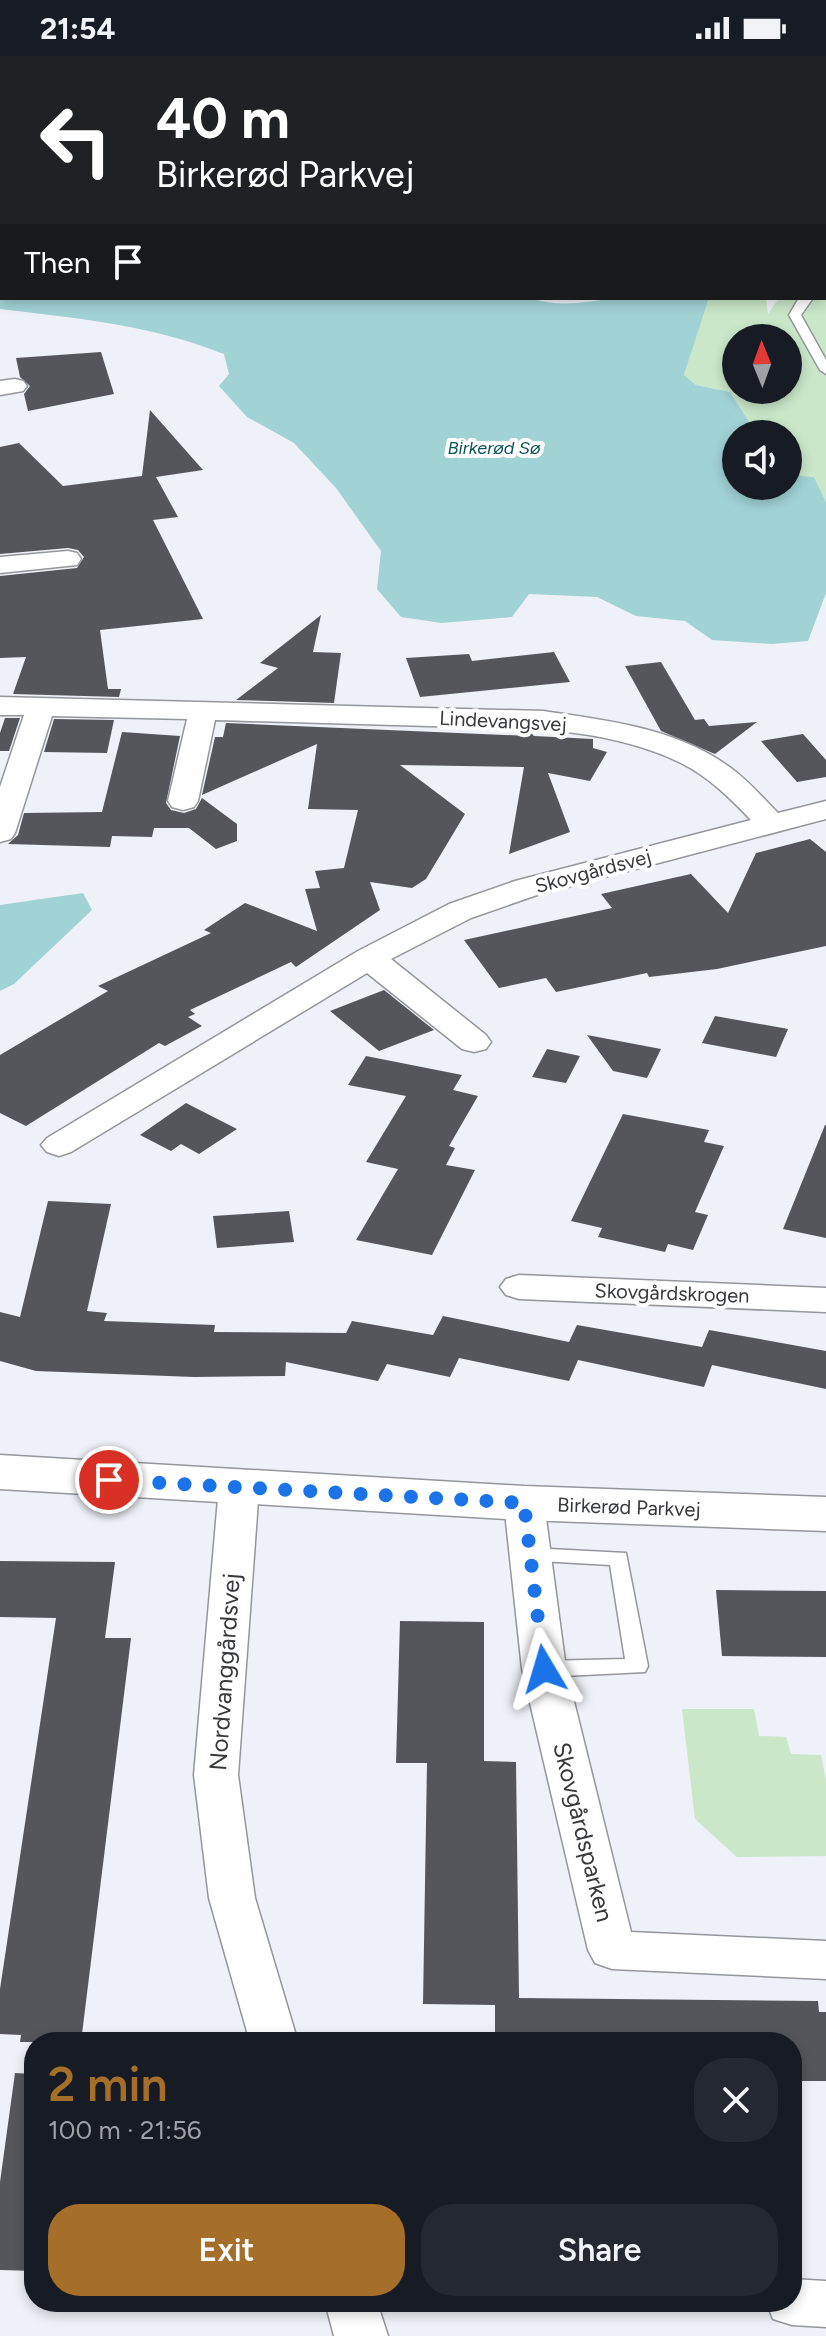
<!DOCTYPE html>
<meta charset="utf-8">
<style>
body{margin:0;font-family:Figtree,sans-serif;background:#242831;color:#f1f3f6;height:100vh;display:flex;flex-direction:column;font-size:30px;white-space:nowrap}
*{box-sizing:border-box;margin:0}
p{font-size:26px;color:#9ea1a6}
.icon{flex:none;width:44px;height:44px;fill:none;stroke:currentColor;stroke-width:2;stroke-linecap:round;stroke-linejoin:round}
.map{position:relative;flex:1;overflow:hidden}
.drawer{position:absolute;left:24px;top:1976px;width:778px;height:280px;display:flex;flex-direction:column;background:#171b24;border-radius:32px;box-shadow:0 4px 12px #0003}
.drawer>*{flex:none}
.top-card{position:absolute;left:0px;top:0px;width:826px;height:244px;box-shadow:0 4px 12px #0003;background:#202124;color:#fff;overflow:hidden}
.needle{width:52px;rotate:359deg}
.controls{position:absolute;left:722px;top:268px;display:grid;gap:16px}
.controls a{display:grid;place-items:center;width:80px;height:80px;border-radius:50%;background:#171b24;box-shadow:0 4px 12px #0003;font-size:40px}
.pin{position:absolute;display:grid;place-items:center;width:68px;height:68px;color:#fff;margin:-34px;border:4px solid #fff;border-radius:50%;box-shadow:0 2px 8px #0007}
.me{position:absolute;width:88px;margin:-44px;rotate:353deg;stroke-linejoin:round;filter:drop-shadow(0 0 6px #0008)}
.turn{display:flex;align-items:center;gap:28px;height:168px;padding:0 24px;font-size:36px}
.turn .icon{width:104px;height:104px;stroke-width:2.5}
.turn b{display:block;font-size:56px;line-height:68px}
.then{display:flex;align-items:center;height:76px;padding:0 24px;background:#0003;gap:16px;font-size:30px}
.round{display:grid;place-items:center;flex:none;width:84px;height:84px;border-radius:32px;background:#242831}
.summary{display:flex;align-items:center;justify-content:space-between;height:136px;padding:0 24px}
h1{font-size:48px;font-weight:600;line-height:60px;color:#a56e29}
.action{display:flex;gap:16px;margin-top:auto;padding:16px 24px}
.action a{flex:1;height:92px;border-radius:32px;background:#a56e29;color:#fff;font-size:32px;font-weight:600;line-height:92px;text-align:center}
.action a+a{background:#242831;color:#f1f3f6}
.status{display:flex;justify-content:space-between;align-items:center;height:56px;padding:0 40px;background:#171b24;direction:ltr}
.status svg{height:22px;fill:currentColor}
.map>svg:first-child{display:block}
</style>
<div class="status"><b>21:54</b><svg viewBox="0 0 49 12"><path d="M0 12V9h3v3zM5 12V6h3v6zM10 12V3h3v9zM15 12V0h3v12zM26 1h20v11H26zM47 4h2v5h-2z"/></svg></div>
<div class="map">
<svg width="826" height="2280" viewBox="0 0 826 2280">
<rect width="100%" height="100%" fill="#eef1f7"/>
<!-- green -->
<path fill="#cae7ca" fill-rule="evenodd" d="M 826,213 L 826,446 L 814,421 L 788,419 L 788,378 L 757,378 L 730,336 L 696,329 L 684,319 L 709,242 L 766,242 L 768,258 L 779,242 L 824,242 ZM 736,282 L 788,282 L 788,334 L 736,334 Z
M 682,1653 L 754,1653 L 759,1680 L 786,1681 L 791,1698 L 821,1699 L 826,1724 L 826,1800 L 737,1801 L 695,1763 Z"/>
<!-- water -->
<path fill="#a1d2d4" d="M 339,0 L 826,0 L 826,104 L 824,2 L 331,2 Z
M 2,42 L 2,242 L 530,242 C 560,252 586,246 616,242 C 646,239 679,242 709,242 L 684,319 L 696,329 L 730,336 L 757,378 L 736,378 L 736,430 L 788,430 L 788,419 L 814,421 L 826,446 L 826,537 L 808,585 L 772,588 L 712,584 L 685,565 L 636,560 L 597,541 L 529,538 L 512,561 L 441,567 L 401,561 L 377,533 L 381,495 L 336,432 L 294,387 L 247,361 L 219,330 L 229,318 L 224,298 C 147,268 81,263 0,253 Z
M 83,837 L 92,854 L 14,928 L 0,935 L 0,849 Z"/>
<!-- building -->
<path fill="#54565b" d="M 101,296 L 114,338 L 28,355 L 24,338 L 30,330 L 20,321 L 16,302 Z
M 150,354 L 203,414 L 156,421 L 178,461 L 153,464 L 203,563 L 100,574 L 108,633 L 121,633 L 119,641 L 13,638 L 26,601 L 0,602 L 0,520 L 77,512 L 84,501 L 78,494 L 68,492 L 0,498 L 0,391 L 19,387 L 63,430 L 142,420 Z
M 321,559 L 313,596 L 341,597 L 334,647 L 236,644 L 278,612 L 260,607 Z
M 554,596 L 570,626 L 420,641 L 406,602 L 469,598 L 472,605 Z
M 661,606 L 695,664 L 704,663 L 709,670 L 757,666 L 715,698 L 661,675 L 625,610 Z
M 5,662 L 20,662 L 9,695 L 0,695 L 0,677 Z
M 54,663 L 114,664 L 107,697 L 44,696 Z
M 226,667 L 530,680 L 530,676 L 534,680 L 593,683 L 593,692 L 607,696 L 590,725 L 548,717 L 570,776 L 509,798 L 524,711 L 400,709 L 465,758 L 426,823 L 412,832 L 370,826 L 380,854 L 296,911 L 291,906 L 190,954 L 195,958 L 188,961 L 202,970 L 165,990 L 159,987 L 26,1070 L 0,1057 L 0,999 L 108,935 L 98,930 L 211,877 L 204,874 L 245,847 L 317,875 L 305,833 L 320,832 L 315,815 L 344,812 L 358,754 L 308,753 L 317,688 L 202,739 L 215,681 L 223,681 Z
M 122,676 L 180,680 L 166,747 L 171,754 L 184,757 L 196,753 L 202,742 L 237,768 L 237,785 L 216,793 L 189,772 L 154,772 L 152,781 L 112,780 L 110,791 L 8,788 L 18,779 L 24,757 L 102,756 Z
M 803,678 L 826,704 L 826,721 L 797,726 L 761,685 Z
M 810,783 L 826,796 L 826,890 L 717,913 L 649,921 L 647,917 L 556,936 L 546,922 L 499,932 L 464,884 L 612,852 L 601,838 L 691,818 L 728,857 L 756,797 Z
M 384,934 L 434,974 L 379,995 L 330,955 Z
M 715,960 L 788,973 L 776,1001 L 702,987 Z
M 587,979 L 661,993 L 647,1022 L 613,1015 Z
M 547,993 L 580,1000 L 566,1027 L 532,1021 Z
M 366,1000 L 462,1019 L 453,1034 L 478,1040 L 449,1090 L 455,1092 L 446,1109 L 475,1114 L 432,1199 L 356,1184 L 398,1113 L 366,1106 L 406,1040 L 348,1029 Z
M 186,1047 L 237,1073 L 199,1098 L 181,1088 L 171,1095 L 140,1079 Z
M 623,1058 L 709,1074 L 704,1086 L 724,1090 L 695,1156 L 708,1159 L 693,1194 L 668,1188 L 665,1196 L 598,1181 L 602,1172 L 571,1165 Z
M 825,1069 L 826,1069 L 826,1182 L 783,1173 Z
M 48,1145 L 111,1148 L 87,1255 L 107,1257 L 104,1265 L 215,1269 L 214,1276 L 346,1277 L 352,1265 L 433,1279 L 443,1260 L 569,1286 L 577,1269 L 702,1291 L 709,1274 L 826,1295 L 826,1333 L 712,1309 L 704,1331 L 578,1304 L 569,1325 L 459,1302 L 450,1321 L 387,1308 L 378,1325 L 286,1306 L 285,1320 L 194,1321 L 36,1315 L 0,1305 L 0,1256 L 20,1261 Z
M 289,1155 L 294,1186 L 217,1192 L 213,1160 Z
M 0,1505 L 115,1506 L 105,1582 L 131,1582 L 81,1986 L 20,1986 L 21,1979 L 0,1978 L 0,1933 L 56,1562 L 0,1561 Z
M 716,1534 L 826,1535 L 826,1601 L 722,1600 Z
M 400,1565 L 484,1566 L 484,1705 L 516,1706 L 519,1942 L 818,1945 L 819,1956 L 826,1956 L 826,2025 L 792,2025 L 792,1986 L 495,1986 L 495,1949 L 423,1948 L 427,1707 L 396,1707 Z
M 15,2017 L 34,2018 L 34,2215 L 0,2214 L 0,2126 Z"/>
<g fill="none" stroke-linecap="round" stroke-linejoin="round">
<defs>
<path id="service" d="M 799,242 L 813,242 L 801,259 L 826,304 L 826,318 L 820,314 L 789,259 Z
M 530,1492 L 626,1497 L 648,1610 L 645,1616 L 544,1621 L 536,1619 L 533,1613 L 536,1607 L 544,1605 L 625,1603 L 610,1509 L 523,1504 L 520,1499 L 523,1494 Z"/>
<path id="minor" d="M 15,323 L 23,325 L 27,330 L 23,335 L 0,339 L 0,325 Z
M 68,495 L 77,497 L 81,503 L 77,509 L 0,517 L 0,501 Z
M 0,641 L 543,655 C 605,664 676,672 728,710 C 747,723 762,741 778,757 L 826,745 L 826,763 L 537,839 L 471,862 L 391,903 L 486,979 L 491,986 L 486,993 L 474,996 L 462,993 L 367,917 L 71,1096 L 59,1100 L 47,1096 L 41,1089 L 47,1082 L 358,895 L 449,848 L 515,825 L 751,764 C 730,742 709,721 681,707 C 603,669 513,672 429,670 C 358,668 287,666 215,664 L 198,745 L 194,751 L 183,754 L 172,751 L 168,745 L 187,663 L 52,660 L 15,777 L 11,783 L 0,786 L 0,731 L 24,659 L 0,659 Z
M 519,1219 L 826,1232 L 826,1256 L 519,1243 L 506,1239 L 500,1231 L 506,1223 Z
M 239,1417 L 253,1421 L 259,1431 L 238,1719 L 255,1842 L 298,1986 L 250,1986 L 209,1842 L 194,1719 L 219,1431 L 225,1421 Z
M 524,1433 L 538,1437 L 544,1447 L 566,1613 L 631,1876 L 826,1885 L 826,1923 L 612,1913 L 595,1907 L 588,1894 L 522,1613 L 504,1447 L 510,1437 Z
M 792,2223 L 826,2225 L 826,2271 L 792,2269 L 773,2263 L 766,2246 L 792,2246 Z
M 325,2246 L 377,2246 L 388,2280 L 334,2280 Z"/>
<path id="tertiary" d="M 0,1399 L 524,1430 L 826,1441 L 826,1475 L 524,1464 L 0,1433 Z"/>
</defs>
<!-- service casing -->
<use href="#service" stroke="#93969b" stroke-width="3"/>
<!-- minor casing -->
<use href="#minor" stroke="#93969b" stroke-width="3"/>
<!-- tertiary casing -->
<use href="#tertiary" stroke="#93969b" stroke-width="3"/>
<!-- service -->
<use href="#service" fill="#fff" fill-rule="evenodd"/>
<!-- minor -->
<use href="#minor" fill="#fff" fill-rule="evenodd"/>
<!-- tertiary -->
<use href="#tertiary" fill="#fff" fill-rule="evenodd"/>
</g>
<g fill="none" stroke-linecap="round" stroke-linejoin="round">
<!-- route -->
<path stroke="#1a73e8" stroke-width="14" stroke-dasharray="0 25.2" d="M 109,1424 L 524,1447 L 544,1613"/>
</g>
<g text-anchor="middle" stroke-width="8" stroke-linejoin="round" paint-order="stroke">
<!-- far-water labels -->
<g font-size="18" font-style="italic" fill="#0a5356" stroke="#fefefe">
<text x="494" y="398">Birkerød Sø</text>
</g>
<!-- street labels -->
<g font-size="20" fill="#37383a" stroke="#fefefe">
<text transform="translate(503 665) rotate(3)" y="7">Lindevangsvej</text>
<text transform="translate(593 815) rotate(-15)" y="7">Skovgårdsvej</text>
<text transform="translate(672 1237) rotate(2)" y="7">Skovgårdskrogen</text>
<text transform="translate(629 1451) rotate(2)" y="7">Birkerød Parkvej</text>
</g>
<!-- near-street labels -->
<g font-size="24" fill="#37383a" stroke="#fefefe">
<text transform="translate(225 1616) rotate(-86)" y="8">Nordvanggårdsvej</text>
<text transform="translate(583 1776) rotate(76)" y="8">Skovgårdsparken</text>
</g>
</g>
</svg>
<div class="controls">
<a><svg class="needle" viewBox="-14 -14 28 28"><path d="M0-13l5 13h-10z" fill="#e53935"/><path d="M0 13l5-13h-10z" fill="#9ea1a6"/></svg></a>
<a><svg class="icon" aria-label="sound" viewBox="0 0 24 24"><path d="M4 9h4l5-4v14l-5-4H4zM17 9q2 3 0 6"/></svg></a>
</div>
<div class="pin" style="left:109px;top:1424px;background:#d93025"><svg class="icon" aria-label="arrive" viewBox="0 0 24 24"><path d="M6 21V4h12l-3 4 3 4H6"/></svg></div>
<svg class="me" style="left:544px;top:1613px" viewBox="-20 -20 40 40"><path d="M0-17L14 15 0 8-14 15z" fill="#1a73e8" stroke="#fff" stroke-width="4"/></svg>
<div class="top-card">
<div class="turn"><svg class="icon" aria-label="left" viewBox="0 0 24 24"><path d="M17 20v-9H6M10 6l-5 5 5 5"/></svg><div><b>40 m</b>Birkerød Parkvej</div></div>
<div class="then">Then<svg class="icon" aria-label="arrive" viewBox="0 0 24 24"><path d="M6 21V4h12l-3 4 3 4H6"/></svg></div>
</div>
<section class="drawer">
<div class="summary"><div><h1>2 min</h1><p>100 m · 21:56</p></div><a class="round"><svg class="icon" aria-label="close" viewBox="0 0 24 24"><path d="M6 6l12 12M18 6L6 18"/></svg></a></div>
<div class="action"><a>Exit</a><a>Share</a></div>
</section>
</div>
